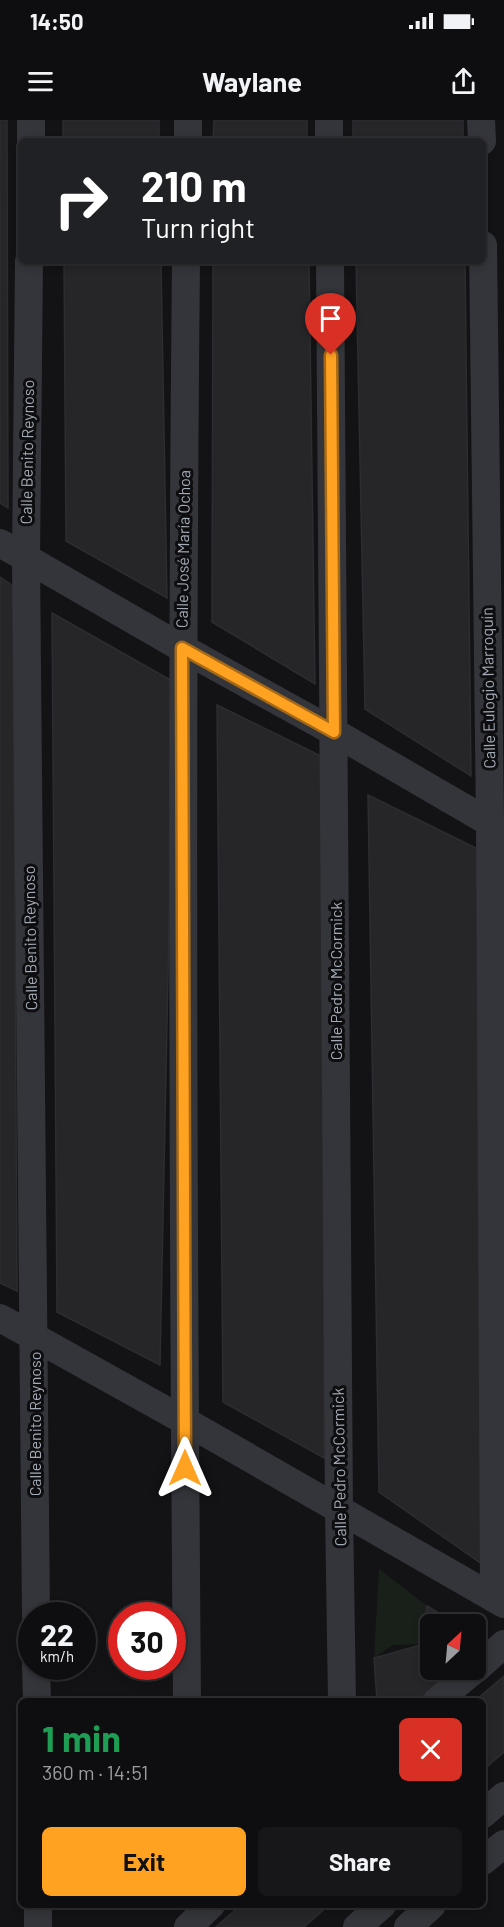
<!DOCTYPE html>
<meta charset="utf-8">
<style>
body{margin:0;font-family:Barlow,sans-serif;background:#171719;color:#f1f3f6;height:100vh;display:flex;flex-direction:column;font-size:22px;white-space:nowrap}
*{box-sizing:border-box;margin:0}
p{font-size:20px;color:#9b9c9f}
.icon{flex:none;width:33px;height:33px;fill:none;stroke:currentColor;stroke-width:2;stroke-linecap:round;stroke-linejoin:round}
.map{position:relative;flex:1;overflow:hidden}
.drawer{position:absolute;left:18px;top:1578px;width:468px;height:210px;display:flex;flex-direction:column;background:#0e0e10;border-radius:9px;box-shadow:0 3px 9px #0003,0 0 0 2px #2e2e30}
.drawer>*{flex:none}
.hud{position:absolute;left:18px;top:18px;width:468px;height:126px;border-radius:9px;box-shadow:0 3px 9px #0003,0 0 0 2px #2e2e30;background:#202124;color:#fff;overflow:hidden}
.needle{width:39px;rotate:26deg}
.tools{position:absolute;left:420px;top:1494px;display:grid;gap:12px}
.tools a{display:grid;place-items:center;width:66px;height:66px;border-radius:9px;background:#0e0e10;box-shadow:0 3px 9px #0003,0 0 0 2px #2e2e30;font-size:30px}
.speed{position:absolute;left:18px;top:1482px;display:flex;gap:12px;font-size:30px;font-weight:700;text-align:center}
.speed>*{display:grid;place-content:center;width:78px;height:78px;border-radius:50%;background:#0e0e10;box-shadow:0 3px 9px #0003,0 0 0 2px #2e2e30;line-height:1}
.speed small{font-size:15px;font-weight:400}
.speed .limit{border:9px solid #d22;background:#fff;color:#111}
.pin{position:absolute;display:grid;place-items:center;width:51px;height:51px;color:#fff;margin:-62px -26px;border-radius:50% 50% 50% 0;rotate:-45deg;box-shadow:0 0 6px #0007}
.pin .icon{rotate:45deg}
.me{position:absolute;width:66px;margin:-33px;rotate:0deg;stroke-linejoin:round;filter:drop-shadow(0 0 4px #0008)}
.turn{display:flex;align-items:center;gap:21px;height:126px;padding:0 24px;font-size:27px}
.turn .icon{width:78px;height:78px;stroke-width:2.5}
.turn b{display:block;font-size:42px;line-height:51px}
.round{display:grid;place-items:center;flex:none;width:63px;height:63px;border-radius:9px;background:#171719}
.headline{display:flex;align-items:center;justify-content:space-between;height:102px;padding:0 24px}
h1{font-size:36px;font-weight:700;line-height:45px;color:#1e9e55}
.action{display:flex;gap:12px;margin-top:auto;padding:12px 24px}
.action a{flex:1;height:69px;border-radius:9px;background:#ffa221;color:#111;font-size:24px;font-weight:700;line-height:69px;text-align:center}
.action a+a{background:#171719;color:#f1f3f6}
.status{display:flex;justify-content:space-between;align-items:center;height:42px;padding:0 30px;background:#0e0e10;direction:ltr}
.status svg{height:16px;fill:currentColor}
header{display:flex;justify-content:space-between;align-items:center;height:78px;padding:0 24px;background:#0e0e10;font-size:27px;font-weight:700}
.map>svg:first-child{display:block}
</style>
<div class="status"><b>14:50</b><svg viewBox="0 0 49 12"><path d="M0 12V9h3v3zM5 12V6h3v6zM10 12V3h3v9zM15 12V0h3v12zM26 1h20v11H26zM47 4h2v5h-2z"/></svg></div>
<header><svg class="icon" aria-label="menu" viewBox="0 0 24 24"><path d="M4 6h16M4 12h16M4 18h16"/></svg>Waylane<svg class="icon" aria-label="share" viewBox="0 0 24 24"><path d="M12 15V3M7 8l5-5 5 5M5 13v7h14v-7"/></svg></header>
<div class="map">
<svg width="504" height="1807" viewBox="0 0 504 1807">
<rect width="100%" height="100%" fill="#131315"/>
<!-- green -->
<path fill="#192019" d="M 379,1449 L 427,1486 L 424,1524 L 393,1525 L 374,1538 Z"/>
<!-- building -->
<path fill="#262629" stroke="#2d2d31" stroke-width="1.5" d="M 0,0 L 7,0 L 8,388 L 0,383 Z
M 63,0 L 159,0 L 159,21 L 63,21 Z
M 214,0 L 307,0 L 307,21 L 213,21 Z
M 353,0 L 463,0 L 463,21 L 353,21 Z
M 64,141 L 161,141 L 167,478 L 66,421 Z
M 213,141 L 309,141 L 315,564 L 212,502 Z
M 356,141 L 465,141 L 471,656 L 365,589 Z
M 0,457 L 13,466 L 17,1171 L 0,1163 Z
M 52,493 L 174,562 L 160,1245 L 57,1192 Z
M 217,585 L 325,638 L 324,1338 L 223,1282 Z
M 368,675 L 484,732 L 482,1444 L 379,1372 Z
M 427,1486 L 457,1504 L 430,1504 L 430,1550 L 465,1550 L 424,1581 L 377,1581 L 374,1538 L 424,1524 Z
M 504,1556 L 504,1632 L 483,1650 L 483,1581 L 475,1581 Z
M 241,1785 L 329,1785 L 304,1807 L 216,1807 Z"/>
<g fill="none" stroke-linecap="round" stroke-linejoin="round">
<!-- street -->
<path stroke="#33353a" stroke-width="28" d="M 329,0 L 329,21
M 481,0 L 482,21
M 31,21 L 31,0
M 188,21 L 188,0
M 483,125 L 490,703 L 494,1478
M 29,141 L 26,440 L 36,1496
M 186,141 C 181,621 183,1101 187,1581
M 330,141 L 339,1390 L 342,1581
M 0,423 L 182,528 L 334,612 L 504,711
M 0,1198 L 185,1301 L 504,1484
M 36,1546 L 37,1581
M 476,1549 L 504,1524
M 437,1581 L 474,1550
M 483,1694 L 504,1676
M 483,1741 L 504,1724
M 38,1785 L 38,1807
M 188,1807 L 211,1785
M 357,1807 L 382,1785
M 408,1807 L 432,1785"/>
</g>
<g fill="none" stroke-linecap="round" stroke-linejoin="round">
<defs>
<path id="route" d="M 185,1348 L 182,528 L 334,612 L 331,235"/>
</defs>
<!-- route casing -->
<use href="#route" stroke="#a66915" stroke-width="15"/>
<!-- route -->
<use href="#route" stroke="#ffa221" stroke-width="10"/>
</g>
<g text-anchor="middle" stroke-width="6" stroke-linejoin="round" paint-order="stroke">
<!-- street labels -->
<g font-size="16" fill="#a3abb6" stroke="#0e0e10">
<text transform="translate(27 332) rotate(-89)" y="6">Calle Benito Reynoso</text>
<text transform="translate(183 429) rotate(-89)" y="6">Calle José María Ochoa</text>
<text transform="translate(488 568) rotate(-91)" y="6">Calle Eulogio Marroquín</text>
<text transform="translate(30 818) rotate(-91)" y="6">Calle Benito Reynoso</text>
<text transform="translate(336 861) rotate(-90)" y="6">Calle Pedro McCormick</text>
<text transform="translate(35 1304) rotate(-90)" y="6">Calle Benito Reynoso</text>
<text transform="translate(339 1347) rotate(-91)" y="6">Calle Pedro McCormick</text>
</g>
</g>
</svg>
<div class="tools">
<a><svg class="needle" viewBox="-14 -14 28 28"><path d="M0-13l5 13h-10z" fill="#e53935"/><path d="M0 13l5-13h-10z" fill="#9b9c9f"/></svg></a>
</div>
<div class="speed"><div>22<small>km/h</small></div><div class="limit">30</div></div>
<div class="pin" style="left:331px;top:235px;background:#d93025"><svg class="icon" aria-label="arrive" viewBox="0 0 24 24"><path d="M6 21V4h12l-3 4 3 4H6"/></svg></div>
<svg class="me" style="left:185px;top:1348px" viewBox="-20 -20 40 40"><path d="M0-17L14 15 0 8-14 15z" fill="#ffa221" stroke="#fff" stroke-width="4"/></svg>
<div class="hud">
<div class="turn"><svg class="icon" aria-label="right" viewBox="0 0 24 24"><path d="M7 20v-9h11M14 6l5 5-5 5"/></svg><div><b>210 m</b>Turn right</div></div>
</div>
<section class="drawer">
<div class="headline"><div><h1>1 min</h1><p>360 m · 14:51</p></div><a class="round" style="background:#d93025;color:#fff"><svg class="icon" aria-label="close" viewBox="0 0 24 24"><path d="M6 6l12 12M18 6L6 18"/></svg></a></div>
<div class="action"><a>Exit</a><a>Share</a></div>
</section>
</div>
